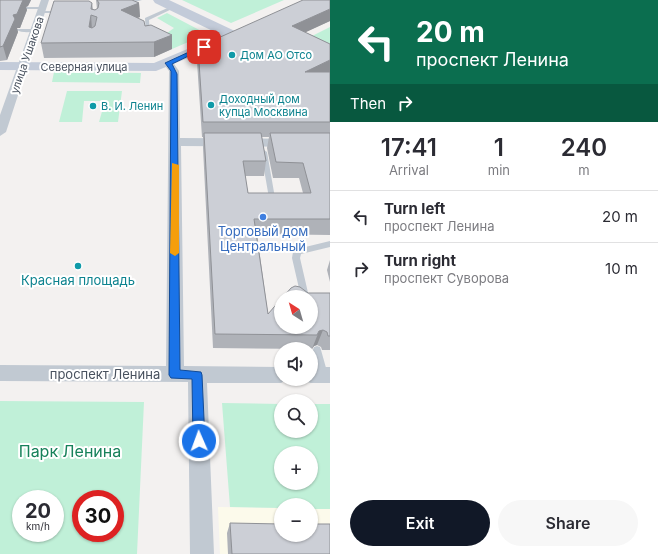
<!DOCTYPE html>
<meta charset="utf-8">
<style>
body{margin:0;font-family:Inter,sans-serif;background:#f7f7f7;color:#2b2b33;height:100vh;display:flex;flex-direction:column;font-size:15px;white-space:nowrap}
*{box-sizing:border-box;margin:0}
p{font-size:13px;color:#7c7c81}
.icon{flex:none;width:22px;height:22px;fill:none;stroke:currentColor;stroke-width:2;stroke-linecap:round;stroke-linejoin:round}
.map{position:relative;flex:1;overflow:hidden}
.sheet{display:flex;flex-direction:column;background:#fff;width:328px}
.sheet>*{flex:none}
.banner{background:#0b6e4f;color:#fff;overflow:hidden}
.needle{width:26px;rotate:323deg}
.buttons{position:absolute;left:274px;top:290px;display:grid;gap:8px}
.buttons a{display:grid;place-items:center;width:44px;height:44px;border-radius:50%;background:#fff;box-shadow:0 1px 3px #0004;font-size:20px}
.speed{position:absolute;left:12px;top:490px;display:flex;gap:8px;font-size:20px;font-weight:700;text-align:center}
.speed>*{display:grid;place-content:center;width:52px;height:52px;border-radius:50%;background:#fff;box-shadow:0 1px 3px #0004;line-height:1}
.speed small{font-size:10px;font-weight:400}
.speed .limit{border:6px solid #d22;background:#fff;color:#111}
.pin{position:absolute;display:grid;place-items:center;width:34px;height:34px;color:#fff;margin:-17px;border-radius:8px;box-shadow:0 2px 6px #0006}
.me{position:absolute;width:44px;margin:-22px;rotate:358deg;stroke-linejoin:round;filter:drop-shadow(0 0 3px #0008)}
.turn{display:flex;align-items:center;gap:14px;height:84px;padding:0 20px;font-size:18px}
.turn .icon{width:52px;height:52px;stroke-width:2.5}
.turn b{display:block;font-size:28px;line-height:34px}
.then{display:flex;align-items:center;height:38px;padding:0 20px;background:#0003;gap:8px;font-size:15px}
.eta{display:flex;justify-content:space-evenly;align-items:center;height:68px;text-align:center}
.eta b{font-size:24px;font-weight:600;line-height:28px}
.cta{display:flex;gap:8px;margin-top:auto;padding:8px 20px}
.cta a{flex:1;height:46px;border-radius:24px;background:#111827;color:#fff;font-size:16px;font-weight:600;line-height:46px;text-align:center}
.cta a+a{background:#f7f7f7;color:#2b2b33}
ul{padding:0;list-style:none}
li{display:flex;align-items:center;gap:12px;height:52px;padding:0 20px;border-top:1px solid #e1e1e2}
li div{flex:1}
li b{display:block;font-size:15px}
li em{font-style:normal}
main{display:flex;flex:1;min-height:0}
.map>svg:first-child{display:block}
</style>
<main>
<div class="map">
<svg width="330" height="554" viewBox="0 0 330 554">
<rect width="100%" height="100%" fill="#f3f1f0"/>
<!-- commercial -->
<path fill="#fcfaeb" d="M 218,507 L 281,508 L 281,535 L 311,535 L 311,509 L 330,509 L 330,554 L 220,554 Z"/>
<!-- green -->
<path fill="#c0f0d8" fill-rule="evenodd" d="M 182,0 L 284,0 L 231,23 Z
M 167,13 L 207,34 L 172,49 L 156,41 L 174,28 L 157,18 Z
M 330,27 L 330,59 L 296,44 Z
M 54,72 L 141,73 L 140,83 L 52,82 Z
M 67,91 L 122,91 L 118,122 L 99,122 L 105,101 L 84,101 L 82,122 L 59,122 Z
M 0,401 L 144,402 L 137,554 L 0,554 ZM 21,499 L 55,499 L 55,533 L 21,533 ZM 81,499 L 115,499 L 115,533 L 81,533 Z
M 222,403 L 281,404 L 281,431 L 311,431 L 311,404 L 330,404 L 330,509 L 311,509 L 311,505 L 281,505 L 281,508 L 230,507 ZM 281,453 L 311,453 L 311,483 L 281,483 Z"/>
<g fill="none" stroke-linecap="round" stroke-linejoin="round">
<!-- lane -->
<path fill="#c1c9d2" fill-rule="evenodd" d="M 135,0 L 142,0 L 125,5 L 123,4 Z
M 172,6 L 176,7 L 149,20 L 150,35 L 146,36 L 145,18 Z
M 26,7 L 42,7 L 44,8 L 42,9 L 26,9 Z
M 39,11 L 60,11 L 62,12 L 60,13 L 41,13 L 39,12 Z
M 17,29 L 35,29 L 37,30 C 33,33 21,33 17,30 Z
M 264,150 L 267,152 L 275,198 L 272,200 L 269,198 L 261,152 Z
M 330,241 L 330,247 L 301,254 L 300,258 L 309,297 L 301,297 L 292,258 L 293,252 L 297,249 Z
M 317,346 L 320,347 L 321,350 L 328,375 L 326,378 L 323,379 L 320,378 L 318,375 L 313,350 L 314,347 Z"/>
<!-- street -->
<path fill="#c1c9d2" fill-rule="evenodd" d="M 41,0 L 49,0 L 6,132 L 0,136 L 0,115 Z
M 168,60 L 172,61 L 179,71 L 180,138 L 330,139 L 330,147 L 181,146 L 184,366 L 281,367 L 281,379 L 288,379 L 281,383 L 207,383 L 214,554 L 190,554 L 188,382 L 0,381 L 0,365 L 166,366 L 169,71 L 163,63 Z
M 311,367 L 330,367 L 330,383 L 311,383 L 304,381 L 304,379 L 311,379 Z"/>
<!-- secondary -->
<path fill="#c3cbd9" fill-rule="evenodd" d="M 153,0 L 169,0 L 237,32 L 239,35 L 237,38 L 156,71 L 0,70 L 0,62 L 154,63 L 221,35 L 155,3 Z"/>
</g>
<!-- wall -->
<path fill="#afb2b8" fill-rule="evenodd" d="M 0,0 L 31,0 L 28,6 L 26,7 L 27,10 L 20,28 L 17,28 L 18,32 L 7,60 L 0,61 Z
M 96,0 L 132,0 L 139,3 L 140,17 L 137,18 L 145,26 L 172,35 L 172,49 L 154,57 L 44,58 L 41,43 L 92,3 L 93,9 L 95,10 L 97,9 Z
M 330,0 L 330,21 L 305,32 L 330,44 L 330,235 L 257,234 L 268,314 L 308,293 L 330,293 L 330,350 L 322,350 L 321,347 L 317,345 L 314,346 L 312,349 L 213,348 L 203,148 L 203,137 L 202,137 L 197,62 L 198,47 ZM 262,137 L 269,137 L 267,148 L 273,178 L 299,178 L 303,193 L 248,193 L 245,176 L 264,176 L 266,161 Z
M 330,260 L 330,282 L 327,270 Z
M 230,523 L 330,554 L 228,554 L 227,533 Z"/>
<!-- shaded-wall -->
<path fill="#8f9196" d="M 23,0 L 31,0 L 28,6 L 26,7 L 27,10 L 20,28 L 17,28 L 18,32 L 7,60 L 3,46 L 13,15 Z
M 139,3 L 140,17 L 122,24 L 121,10 Z
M 330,9 L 330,21 L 289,40 L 292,26 Z
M 91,15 L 92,30 L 89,27 Z
M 172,35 L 172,49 L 154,57 L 154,42 Z
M 330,60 L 330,73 L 305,72 Z
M 323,330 L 317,345 L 314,346 L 312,349 L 319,331 Z"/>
<!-- building -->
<path fill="#cccfd6" stroke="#8f9196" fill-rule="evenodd" d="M 0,0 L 23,0 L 17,14 L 13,15 L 15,19 L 3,46 L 0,47 Z
M 97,0 L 132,0 L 139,3 L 121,10 L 144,21 L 145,26 L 151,25 L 172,35 L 154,42 L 41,43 L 54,1 L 89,1 L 92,3 L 91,9 L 95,10 L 98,8 L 99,3 ZM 91,15 L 97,17 L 95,26 L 92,28 L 89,27 Z
M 303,0 L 330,0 L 330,9 L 292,26 L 330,44 L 330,60 L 305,72 L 330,72 L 330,122 L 203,122 L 198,47 Z
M 204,133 L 261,133 L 266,161 L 243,161 L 248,193 L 311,193 L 303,163 L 276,162 L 270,133 L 330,133 L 330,219 L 254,219 L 268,314 L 281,299 L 281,327 L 311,327 L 311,297 L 283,297 L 291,288 L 295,286 L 300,287 L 308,293 L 330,293 L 330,336 L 328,336 L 327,332 L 323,330 L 319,331 L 317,335 L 215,334 Z
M 230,523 L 281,524 L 281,535 L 311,535 L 311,524 L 330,524 L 330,554 L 232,554 Z"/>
<!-- route -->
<path fill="#1a73e8" stroke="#114b97" d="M 202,46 L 207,47 L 172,64 L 177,74 L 180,370 L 201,372 L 202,375 L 205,441 L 203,445 L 199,446 L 195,445 L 193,441 L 192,379 L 171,378 L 169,375 L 171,74 L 171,71 L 165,63 Z"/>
<!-- slow -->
<path fill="#f59e0b" d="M 172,163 L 179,165 L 179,253 L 175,256 L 170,253 Z"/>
<!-- markers -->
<g fill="#0f9aa8" stroke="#fff" stroke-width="1.5">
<circle cx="232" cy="55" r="4"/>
<circle cx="211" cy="105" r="4"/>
<circle cx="93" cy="106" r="4"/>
<circle cx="78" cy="266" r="4"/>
</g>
<circle fill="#3f7fe0" stroke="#fff" stroke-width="1.5" cx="263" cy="217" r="4"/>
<g text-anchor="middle" stroke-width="4" stroke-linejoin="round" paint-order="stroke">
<!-- far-street labels -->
<g font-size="11" fill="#48515e" stroke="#fff">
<text transform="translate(27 55) rotate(-71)" y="4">улица Ушакова</text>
<text x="84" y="71">Северная улица</text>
</g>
<!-- far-culture labels -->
<g font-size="11" fill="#0d838f" stroke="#fff" text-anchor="start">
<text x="240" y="59">Дом АО Отсо</text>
<text x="219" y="103">Доходный дом<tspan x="219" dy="13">купца Москвина</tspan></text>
<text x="101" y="110">В. И. Ленин</text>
</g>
<!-- shop labels -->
<g font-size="13" fill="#366cbe" stroke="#fff">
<text x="263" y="236">Торговый дом<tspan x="263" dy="15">Центральный</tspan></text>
</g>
<!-- culture labels -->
<g font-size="13" fill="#0d838f" stroke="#fff">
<text x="78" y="285">Красная площадь</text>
</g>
<!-- street labels -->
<g font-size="13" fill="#48515e" stroke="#fff">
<text x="105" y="379">проспект Ленина</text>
</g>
<!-- near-park labels -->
<g font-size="16" fill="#17815a" stroke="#fff">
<text x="70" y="457">Парк Ленина</text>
</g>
</g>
</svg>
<div class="buttons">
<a><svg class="needle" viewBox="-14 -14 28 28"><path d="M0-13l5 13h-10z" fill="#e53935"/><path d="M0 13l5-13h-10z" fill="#7c7c81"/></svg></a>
<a><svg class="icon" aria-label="sound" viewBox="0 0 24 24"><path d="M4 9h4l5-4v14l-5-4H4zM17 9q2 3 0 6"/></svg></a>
<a><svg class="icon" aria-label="search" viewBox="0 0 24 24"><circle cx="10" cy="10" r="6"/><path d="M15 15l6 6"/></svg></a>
<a>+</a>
<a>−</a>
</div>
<div class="speed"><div>20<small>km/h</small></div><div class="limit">30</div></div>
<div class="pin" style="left:204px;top:47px;background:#d93025"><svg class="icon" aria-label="arrive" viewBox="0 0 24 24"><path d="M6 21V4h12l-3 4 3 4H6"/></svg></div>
<svg class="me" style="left:199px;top:441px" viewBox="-20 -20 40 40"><circle r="17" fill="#1a73e8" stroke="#fff" stroke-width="3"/><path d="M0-11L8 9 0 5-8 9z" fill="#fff"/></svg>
</div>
<section class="sheet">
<div class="banner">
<div class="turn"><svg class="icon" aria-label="left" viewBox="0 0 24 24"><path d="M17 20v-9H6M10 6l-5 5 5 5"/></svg><div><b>20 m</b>проспект Ленина</div></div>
<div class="then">Then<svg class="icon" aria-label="right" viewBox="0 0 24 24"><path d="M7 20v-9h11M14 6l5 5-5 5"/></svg></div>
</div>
<div class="eta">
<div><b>17:41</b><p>Arrival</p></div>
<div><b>1</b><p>min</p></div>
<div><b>240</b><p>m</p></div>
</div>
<ul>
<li><svg class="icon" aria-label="left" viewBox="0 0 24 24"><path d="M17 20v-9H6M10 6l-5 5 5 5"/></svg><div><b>Turn left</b><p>проспект Ленина</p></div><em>20 m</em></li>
<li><svg class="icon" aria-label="right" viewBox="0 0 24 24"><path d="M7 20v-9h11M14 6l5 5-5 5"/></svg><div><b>Turn right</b><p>проспект Суворова</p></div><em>10 m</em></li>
</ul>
<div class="cta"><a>Exit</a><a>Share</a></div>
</section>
</main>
